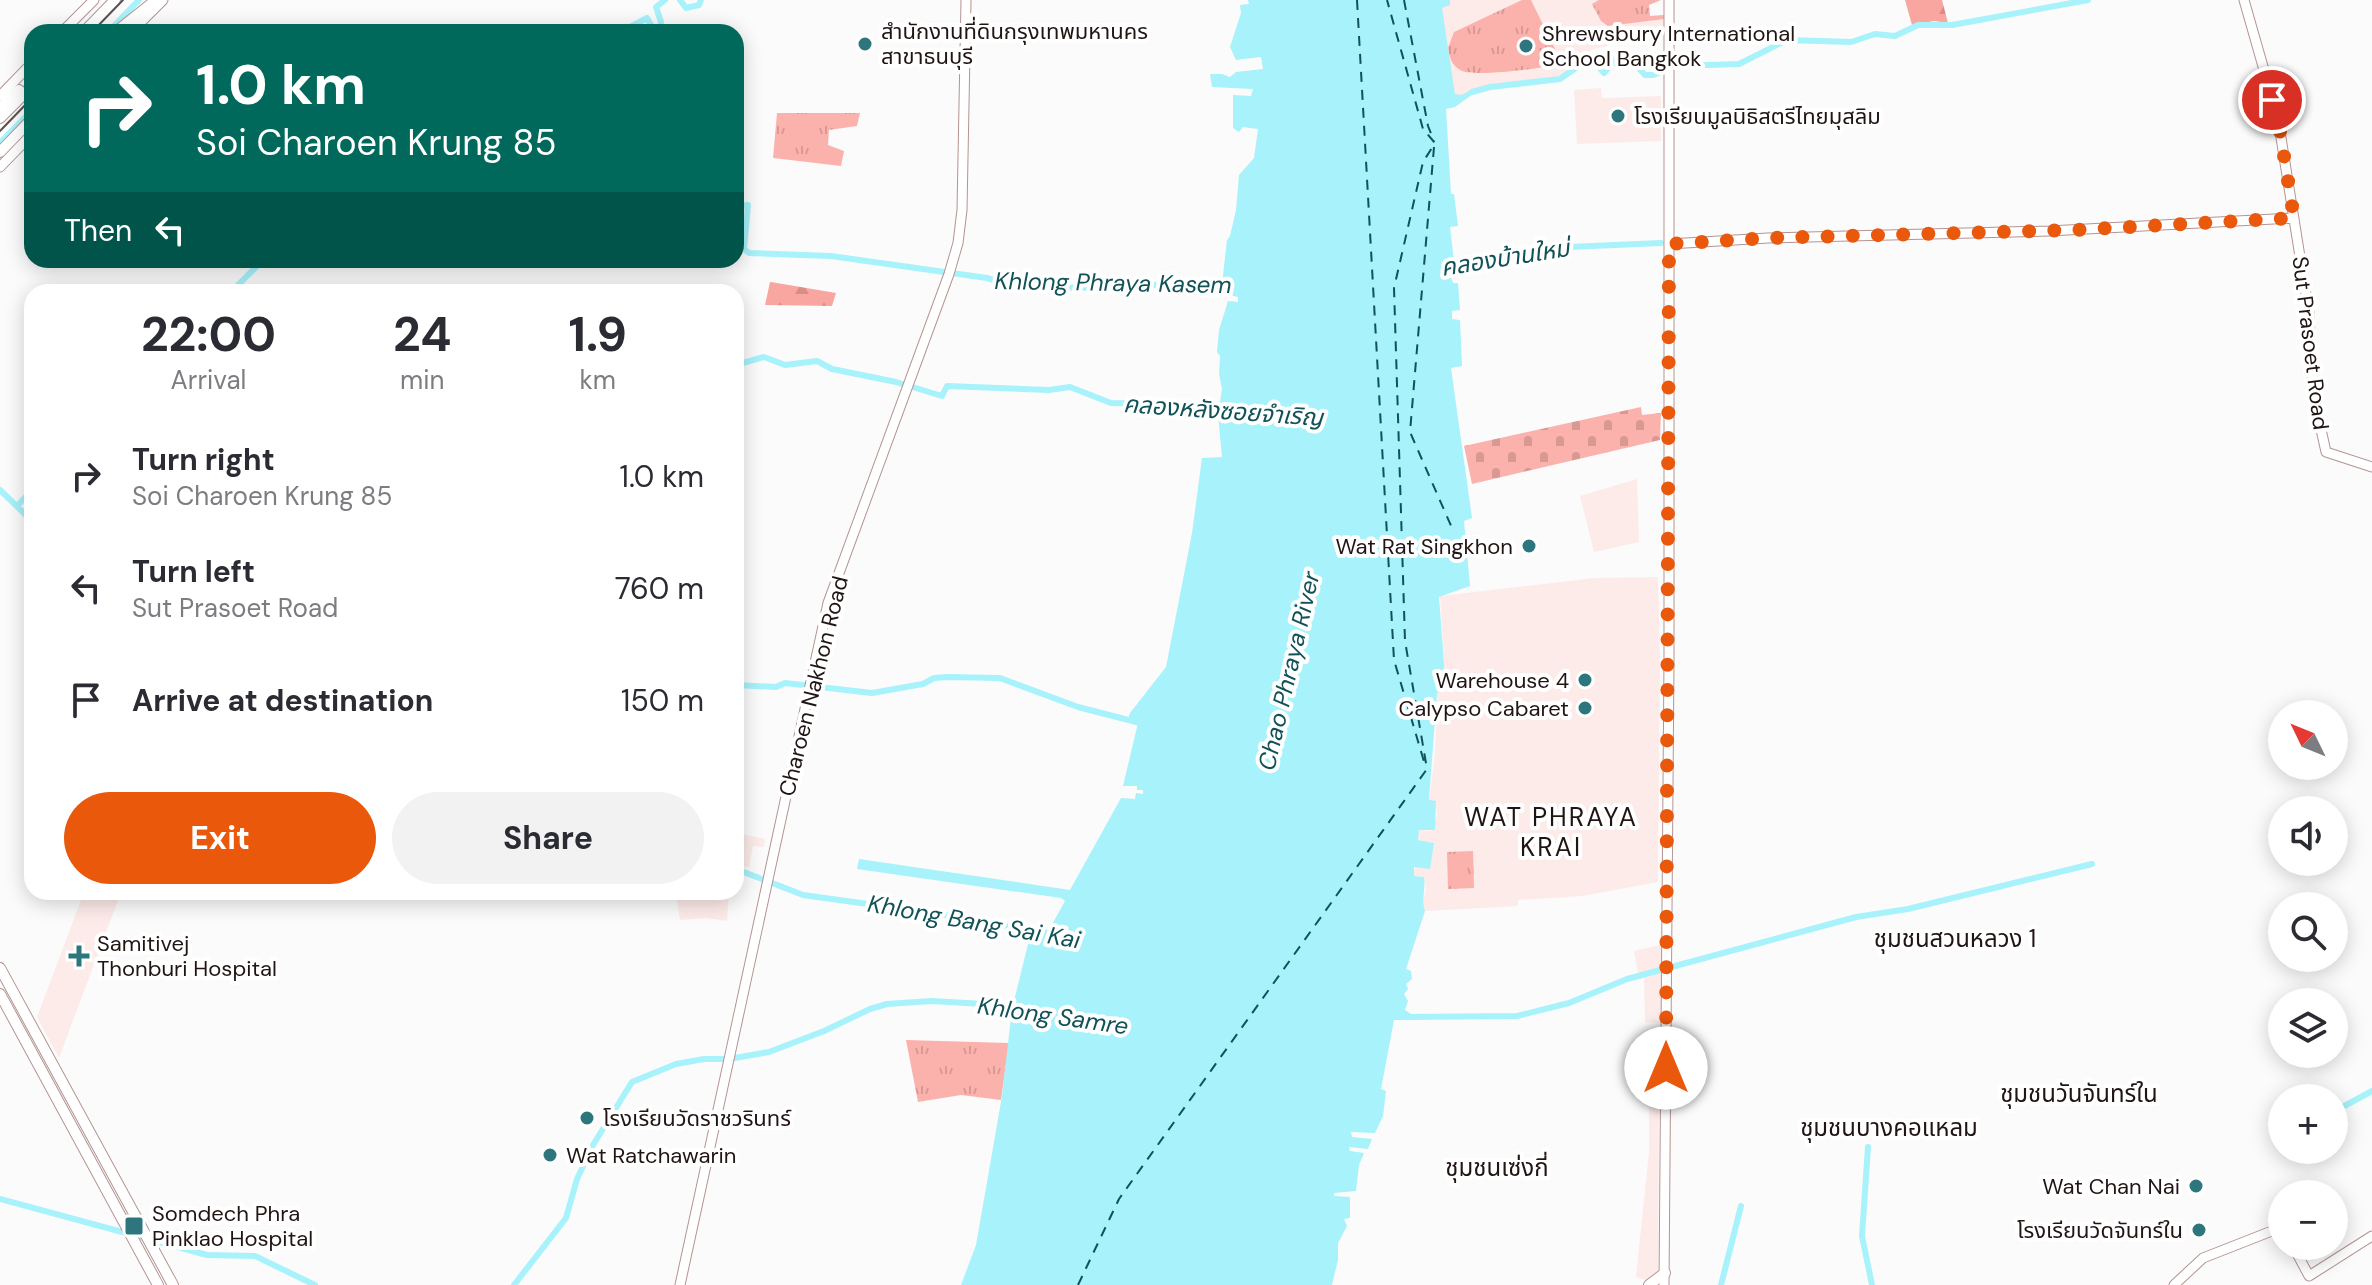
<!DOCTYPE html>
<meta charset="utf-8">
<style>
body{margin:0;font-family:"DM Sans","Noto Sans Thai",sans-serif;background:#f2f2f3;color:#2b2b33;height:100vh;display:flex;flex-direction:column;font-size:30px;white-space:nowrap}
*{box-sizing:border-box;margin:0}
p{font-size:26px;color:#7c7c81}
.icon{flex:none;width:44px;height:44px;fill:none;stroke:currentColor;stroke-width:2;stroke-linecap:round;stroke-linejoin:round}
.map{position:relative;flex:1;overflow:hidden}
.side{position:absolute;left:24px;top:284px;width:720px;height:616px;display:flex;flex-direction:column;background:#fff;border-radius:24px;box-shadow:0 4px 20px #0003}
.side>*{flex:none}
.guide{position:absolute;left:24px;top:24px;width:720px;height:244px;border-radius:24px;box-shadow:0 4px 20px #0003;background:#00695c;color:#fff;overflow:hidden}
.needle{width:52px;rotate:313deg}
.buttons{position:absolute;left:2268px;top:700px;display:grid;gap:16px}
.buttons a{display:grid;place-items:center;width:80px;height:80px;border-radius:50%;background:#fff;box-shadow:0 4px 20px #0003;font-size:40px}
.pin{position:absolute;display:grid;place-items:center;width:68px;height:68px;color:#fff;margin:-34px;border:4px solid #fff;border-radius:50%;box-shadow:0 2px 8px #0007}
.me{position:absolute;width:88px;margin:-44px;rotate:0deg;stroke-linejoin:round;filter:drop-shadow(0 0 6px #0008)}
.turn{display:flex;align-items:center;gap:28px;height:168px;padding:0 40px;font-size:36px}
.turn .icon{width:104px;height:104px;stroke-width:2.5}
.turn b{display:block;font-size:56px;line-height:68px}
.then{display:flex;align-items:center;height:76px;padding:0 40px;background:#0003;gap:16px;font-size:30px}
.eta{display:flex;justify-content:space-evenly;align-items:center;height:136px;text-align:center}
.eta b{font-size:48px;font-weight:700;line-height:56px}
.button{display:flex;gap:16px;margin-top:auto;padding:16px 40px}
.button a{flex:1;height:92px;border-radius:48px;background:#ea580c;color:#fff;font-size:32px;font-weight:700;line-height:92px;text-align:center}
.button a+a{background:#f2f2f3;color:#2b2b33}
ul{padding:0;list-style:none}
li{display:flex;align-items:center;gap:24px;height:112px;padding:0 40px}
li div{flex:1}
li b{display:block;font-size:30px}
li em{font-style:normal}
.map>svg:first-child{display:block}
</style>
<div class="map">
<svg width="2372" height="1285" viewBox="0 0 2372 1285">
<defs>
<pattern id="grass-tufts" width="24" height="20" patternUnits="userSpaceOnUse" patternTransform="scale(2)"><rect width="24" height="20" fill="#fcb2ac"/><path d="M3 7l-1-3M5 7V3M7 7l1-3M15 17l-1-3M17 17v-4M19 17l1-3" fill="none" stroke="#d89893"/></pattern>
<pattern id="forest-firs" width="22" height="20" patternUnits="userSpaceOnUse" patternTransform="scale(2)"><rect width="22" height="20" fill="#faa6a0"/><path d="M5 1l3.5 6h-7zM16 11l3.5 6h-7z" fill="#d68e89"/></pattern>
<pattern id="cemetery-stones" width="16" height="16" patternUnits="userSpaceOnUse" patternTransform="scale(2)"><rect width="16" height="16" fill="#fcb2ac"/><path d="M2 7V4a2 2 0 0 1 4 0v3zM10 15v-3a2 2 0 0 1 4 0v3z" fill="#d89893"/></pattern>
</defs>
<rect width="100%" height="100%" fill="#fbfbfb"/>
<!-- built -->
<path fill="#fcebe9" d="M 1439,0 L 1661,0 L 1649,5 L 1650,16 L 1664,15 L 1665,26 L 1624,33 L 1621,42 L 1591,50 L 1590,55 L 1563,76 L 1492,84 L 1476,88 L 1461,95 L 1455,95 Z
M 1601,88 L 1602,98 L 1661,96 L 1661,141 L 1577,144 L 1574,90 Z
M 1637,479 L 1639,542 L 1594,552 L 1580,496 Z
M 1658,577 L 1660,658 L 1658,882 L 1582,896 L 1518,900 L 1518,906 L 1425,911 L 1423,904 L 1426,888 L 1424,877 L 1413,876 L 1415,867 L 1430,868 L 1434,843 L 1418,840 L 1419,830 L 1431,831 L 1437,816 L 1436,801 L 1429,801 L 1435,753 L 1437,692 L 1440,691 L 1441,677 L 1445,677 L 1440,596 L 1595,578 Z
M 736,833 L 765,839 L 764,847 L 753,846 L 749,867 L 736,865 Z
M 84,892 L 116,892 L 120,895 L 59,1058 L 37,1017 Z
M 676,892 L 729,892 L 727,921 L 706,918 L 680,920 Z
M 1664,944 L 1663,1023 L 1645,1022 L 1644,978 L 1639,979 L 1634,951 Z
M 1649,1050 L 1659,1050 L 1658,1276 L 1650,1281 L 1636,1277 L 1649,1152 Z"/>
<!-- grass -->
<path fill="url(#grass-tufts)" d="M 1522,0 L 1531,0 L 1557,53 L 1557,65 C 1540,68 1473,78 1460,70 C 1452,65 1449,57 1448,48 L 1454,32 Z
M 1599,0 L 1661,0 L 1649,5 L 1650,16 L 1664,15 L 1664,19 L 1608,26 L 1601,21 L 1592,4 Z
M 777,113 L 860,113 L 857,126 L 829,130 L 828,145 L 844,151 L 841,166 L 773,158 Z
M 1473,851 L 1474,888 L 1448,889 L 1447,852 Z
M 906,1040 L 1009,1043 L 1001,1100 L 961,1095 L 918,1102 Z"/>
<!-- forest -->
<path fill="url(#forest-firs)" d="M 1905,0 L 1942,0 L 1948,23 L 1934,21 L 1912,25 Z
M 770,282 L 771,282 L 836,293 L 832,306 L 765,305 Z"/>
<!-- cemetery -->
<path fill="url(#cemetery-stones)" d="M 1641,407 L 1642,415 L 1661,413 L 1660,440 L 1472,484 L 1464,446 Z"/>
<!-- pitch -->
<path fill="#fcb2ac" d="M 1604,0 L 1624,0 L 1629,8 L 1605,22 L 1596,5 Z"/>
<!-- water -->
<path fill="#a7f2fb" d="M 1248,0 L 1450,0 L 1450,5 L 1442,8 L 1455,94 L 1461,95 L 1475,88 L 1477,91 L 1455,107 L 1446,109 L 1451,194 L 1454,194 L 1458,226 L 1450,227 L 1454,262 L 1475,260 L 1475,272 L 1451,277 L 1453,283 L 1458,283 L 1460,310 L 1452,311 L 1452,319 L 1460,320 L 1462,366 L 1451,368 L 1472,518 L 1464,521 L 1470,586 L 1439,597 L 1445,677 L 1441,678 L 1440,691 L 1437,693 L 1429,800 L 1436,801 L 1435,830 L 1419,830 L 1418,840 L 1434,843 L 1430,869 L 1414,867 L 1414,876 L 1424,877 C 1426,888 1421,901 1425,911 L 1406,969 L 1411,971 L 1412,979 L 1406,984 L 1408,989 L 1404,994 L 1408,1001 L 1405,1010 L 1411,1014 L 1411,1020 L 1394,1020 L 1381,1089 L 1386,1091 L 1383,1116 L 1375,1133 L 1351,1132 L 1352,1137 L 1372,1139 L 1368,1149 L 1349,1147 L 1350,1151 L 1364,1153 L 1359,1165 L 1356,1191 L 1334,1193 L 1334,1196 L 1350,1197 L 1350,1218 L 1344,1219 L 1347,1226 L 1338,1243 L 1338,1260 L 1332,1285 L 961,1285 L 976,1245 L 1002,1096 L 1012,1009 L 1030,936 L 1041,937 L 1043,930 L 1049,930 L 1065,901 L 1061,898 L 857,869 L 859,859 L 1070,890 L 1121,798 L 1135,799 L 1136,793 L 1143,794 L 1143,790 L 1137,790 L 1137,786 L 1123,786 L 1138,723 L 1128,719 L 1130,713 L 1166,667 L 1192,533 L 1202,458 L 1222,457 L 1218,415 L 1222,389 L 1219,374 L 1220,356 L 1217,352 L 1219,330 L 1228,301 L 1238,302 L 1238,297 L 1221,293 L 1227,240 L 1230,236 L 1236,210 L 1239,175 L 1254,158 L 1258,129 L 1243,127 L 1239,132 L 1233,128 L 1233,95 L 1251,96 L 1253,89 L 1212,87 L 1210,74 L 1222,74 L 1230,77 L 1236,72 L 1263,69 L 1261,57 L 1236,60 L 1230,47 L 1241,13 L 1240,5 L 1249,4 Z"/>
<g fill="none" stroke-linecap="round" stroke-linejoin="round">
<!-- canal -->
<path stroke="#a7f2fb" stroke-width="6" d="M 680,0 L 686,8 L 699,5 L 701,0
M 108,32 L 139,0
M 612,32 L 613,32
M 629,32 L 630,27 L 647,18 L 655,32
M 659,32 L 661,22 L 656,7 L 665,0
M 1472,92 L 1490,87 L 1560,79 L 1590,58 L 1604,73 L 1618,57 L 1627,55 L 1645,75 L 1653,75 L 1677,66 L 1739,64 L 1787,40 L 1851,42 L 1875,34 L 1895,36 L 1918,25 L 1952,25 L 2088,0
M 0,143 L 32,110
M 736,206 L 748,205 L 744,249 L 749,253 L 831,256 L 987,278 L 1018,287 L 1123,288 L 1154,285 L 1227,285
M 1468,265 L 1489,256 L 1568,247 L 1661,243
M 231,292 L 263,260
M 736,365 L 764,357 L 785,365 L 817,361 L 832,369 L 896,382 L 942,396 L 947,386 L 1049,390 L 1070,387 L 1111,403 L 1156,404 L 1225,411
M 0,490 L 32,521
M 17,506 L 32,490
M 736,685 L 776,687 L 785,683 L 872,693 L 923,684 L 934,678 L 948,677 L 1000,678 L 1078,707 L 1144,724
M 736,869 L 803,895 L 940,914 L 1048,933
M 1405,1017 L 1517,1016 L 1569,1003 L 1627,979 L 1856,917 L 1908,909 L 2092,864
M 2337,1110 L 2372,1091
M 1868,1147 L 1862,1236 L 1872,1285
M 0,1199 L 207,1255 L 255,1256 L 315,1285
M 514,1285 L 566,1218 L 577,1179 L 593,1145 L 632,1082 L 676,1064 L 704,1059 L 729,1059 L 769,1052 L 824,1031 L 870,1009 L 887,1004 L 932,1001 L 1020,1006
M 1721,1285 L 1741,1206"/>
<!-- ferry -->
<path stroke="#115258" stroke-width="2" stroke-dasharray="10 8" stroke-linecap="butt" d="M 1357,0 L 1394,660 L 1425,765
M 1404,0 L 1428,126 L 1434,141
M 1434,147 L 1410,432 L 1452,528
M 1078,1285 L 1119,1199 L 1427,769 L 1405,641 L 1394,288 L 1423,162 L 1435,143 L 1423,129 L 1387,0"/>
<defs>
<path id="secondary" d="M 2244,0 L 2278,119 L 2309,313 L 2313,393 L 2326,452 L 2372,467
M 62,32 L 94,0
M 131,32 L 163,0
M 0,96 L 32,63
M 0,167 L 32,134
M 1669,244 L 1768,238 L 2049,231 L 2294,218
M 2293,1246 L 2309,1276 L 2372,1236
M 680,1285 L 828,603 L 949,274 L 958,243 L 962,210 L 966,0
M 1664,1285 L 1669,660 L 1669,0
M 2174,1285 L 2203,1258 L 2282,1227"/>
<path id="primary" d="M 84,32 L 115,0
M 116,32 L 156,0
M 0,108 L 19,90
M 0,118 L 32,86
M 0,152 L 32,119
M 0,968 L 173,1285
M 0,994 L 158,1285
M 1649,1285 L 1665,1273"/>
</defs>
<!-- secondary casing -->
<use href="#secondary" stroke="#b49491" stroke-width="11"/>
<!-- primary casing -->
<use href="#primary" stroke="#b49491" stroke-width="12"/>
<!-- secondary -->
<use href="#secondary" stroke="#fff" stroke-width="9"/>
<!-- primary -->
<use href="#primary" stroke="#fff" stroke-width="10"/>
<!-- rail -->
<path stroke="#5b5251" stroke-width="2" d="M 92,32 L 123,0
M 0,131 L 32,98"/>
</g>
<g fill="none" stroke-linecap="round" stroke-linejoin="round">
<!-- route -->
<path stroke="#ea580c" stroke-width="14" stroke-dasharray="0 25.2" d="M 1666,1068 L 1669,244 L 1768,238 L 2075,230 L 2294,218 L 2278,119 L 2272,100"/>
</g>
<!-- markers -->
<g fill="#2d767e" stroke="#fff" stroke-width="3">
<circle cx="865" cy="44" r="8"/>
<circle cx="1526" cy="46" r="8"/>
<circle cx="1618" cy="116" r="8"/>
<circle cx="1529" cy="546" r="8"/>
<circle cx="1585" cy="680" r="8"/>
<circle cx="1585" cy="708" r="8"/>
<path d="M75 944h8v8h8v8h-8v8h-8v-8h-8v-8h8z"/>
<circle cx="587" cy="1118" r="8"/>
<circle cx="550" cy="1155" r="8"/>
<circle cx="2196" cy="1186" r="8"/>
<rect x="124" y="1216" width="20" height="20" rx="4"/>
<circle cx="2199" cy="1230" r="8"/>
</g>
<g text-anchor="middle" stroke-width="8" stroke-linejoin="round" paint-order="stroke">
<!-- poi labels -->
<g font-size="22" fill="#211514" stroke="#fff" text-anchor="start">
<text x="881" y="39">สํานักงานที่ดินกรุงเทพมหานคร<tspan x="881" dy="25">สาขาธนบุรี</tspan></text>
<text x="1542" y="41">Shrewsbury International<tspan x="1542" dy="25">School Bangkok</tspan></text>
<text x="1634" y="124">โรงเรียนมูลนิธิสตรีไทยมุสลิม</text>
<text x="1513" y="554" text-anchor="end">Wat Rat Singkhon</text>
<text x="1569" y="688" text-anchor="end">Warehouse 4</text>
<text x="1569" y="716" text-anchor="end">Calypso Cabaret</text>
<text x="97" y="951">Samitivej<tspan x="97" dy="25">Thonburi Hospital</tspan></text>
<text x="603" y="1126">โรงเรียนวัดราชวรินทร์</text>
<text x="566" y="1163">Wat Ratchawarin</text>
<text x="2180" y="1194" text-anchor="end">Wat Chan Nai</text>
<text x="152" y="1221">Somdech Phra<tspan x="152" dy="25">Pinklao Hospital</tspan></text>
<text x="2183" y="1238" text-anchor="end">โรงเรียนวัดจันทร์ใน</text>
</g>
<!-- street labels -->
<g font-size="22" fill="#211514" stroke="#fff">
<text transform="translate(2311 343) rotate(83)" y="8">Sut Prasoet Road</text>
<text transform="translate(813 686) rotate(-76)" y="8">Charoen Nakhon Road</text>
</g>
<!-- water labels -->
<g font-size="24" font-style="italic" fill="#115258" stroke="#fff">
<text transform="translate(1505 258) rotate(-9)" y="8">คลองบ้านใหม่</text>
<text transform="translate(1113 283) rotate(1)" y="8">Khlong Phraya Kasem</text>
<text transform="translate(1223 411) rotate(4)" y="8">คลองหลังซอยจำเริญ</text>
<text transform="translate(1289 671) rotate(-77)" y="8">Chao Phraya River</text>
<text transform="translate(974 922) rotate(10)" y="8">Khlong Bang Sai Kai</text>
<text transform="translate(1053 1016) rotate(8)" y="8">Khlong Samre</text>
</g>
<!-- neighbourhood labels -->
<g font-size="24" fill="#211514" stroke="#fff">
<text x="1955" y="947">ชุมชนสวนหลวง 1</text>
<text x="2079" y="1102">ชุมชนวันจันทร์ใน</text>
<text x="1889" y="1136">ชุมชนบางคอแหลม</text>
<text x="1497" y="1176">ชุมชนเซ่งกี่</text>
</g>
<!-- quarter labels -->
<g font-size="26" letter-spacing="2" fill="#211514" stroke="#fff">
<text x="1551" y="826">WAT PHRAYA<tspan x="1551" dy="30">KRAI</tspan></text>
</g>
</g>
</svg>
<div class="buttons">
<a><svg class="needle" viewBox="-14 -14 28 28"><path d="M0-13l5 13h-10z" fill="#e53935"/><path d="M0 13l5-13h-10z" fill="#7c7c81"/></svg></a>
<a><svg class="icon" aria-label="sound" viewBox="0 0 24 24"><path d="M4 9h4l5-4v14l-5-4H4zM17 9q2 3 0 6"/></svg></a>
<a><svg class="icon" aria-label="search" viewBox="0 0 24 24"><circle cx="10" cy="10" r="6"/><path d="M15 15l6 6"/></svg></a>
<a><svg class="icon" aria-label="layers" viewBox="0 0 24 24"><path d="M12 4l9 5-9 5-9-5zM3 14l9 5 9-5"/></svg></a>
<a>+</a>
<a>−</a>
</div>
<div class="pin" style="left:2272px;top:100px;background:#d93025"><svg class="icon" aria-label="arrive" viewBox="0 0 24 24"><path d="M6 21V4h12l-3 4 3 4H6"/></svg></div>
<svg class="me" style="left:1666px;top:1068px" viewBox="-20 -20 40 40"><circle r="19" fill="#fff"/><path d="M0-13L10 11 0 6-10 11z" fill="#ea580c"/></svg>
<div class="guide">
<div class="turn"><svg class="icon" aria-label="right" viewBox="0 0 24 24"><path d="M7 20v-9h11M14 6l5 5-5 5"/></svg><div><b>1.0 km</b>Soi Charoen Krung 85</div></div>
<div class="then">Then<svg class="icon" aria-label="left" viewBox="0 0 24 24"><path d="M17 20v-9H6M10 6l-5 5 5 5"/></svg></div>
</div>
<section class="side">
<div class="eta">
<div><b>22:00</b><p>Arrival</p></div>
<div><b>24</b><p>min</p></div>
<div><b>1.9</b><p>km</p></div>
</div>
<ul>
<li><svg class="icon" aria-label="right" viewBox="0 0 24 24"><path d="M7 20v-9h11M14 6l5 5-5 5"/></svg><div><b>Turn right</b><p>Soi Charoen Krung 85</p></div><em>1.0 km</em></li>
<li><svg class="icon" aria-label="left" viewBox="0 0 24 24"><path d="M17 20v-9H6M10 6l-5 5 5 5"/></svg><div><b>Turn left</b><p>Sut Prasoet Road</p></div><em>760 m</em></li>
<li><svg class="icon" aria-label="arrive" viewBox="0 0 24 24"><path d="M6 21V4h12l-3 4 3 4H6"/></svg><div><b>Arrive at destination</b></div><em>150 m</em></li>
</ul>
<div class="button"><a>Exit</a><a>Share</a></div>
</section>
</div>
